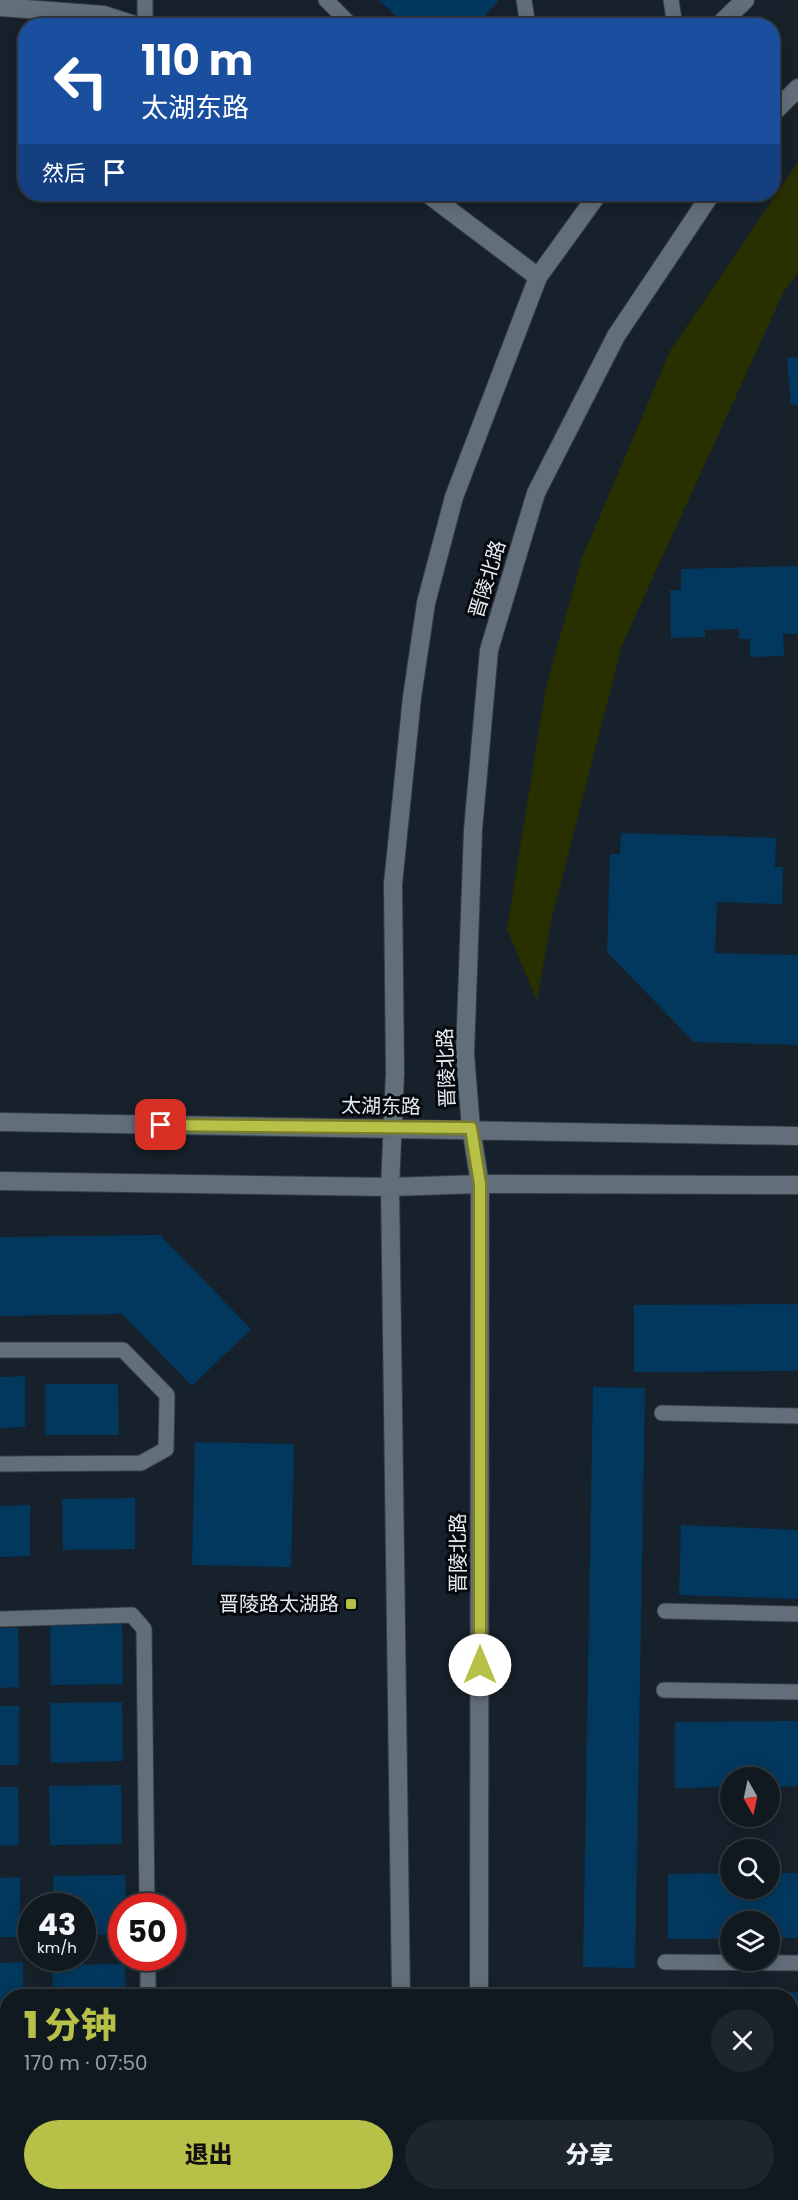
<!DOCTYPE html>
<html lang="zh">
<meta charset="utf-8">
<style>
body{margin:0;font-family:Poppins,"Noto Sans SC",sans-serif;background:#1e262d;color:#f1f3f6;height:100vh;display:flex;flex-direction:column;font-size:22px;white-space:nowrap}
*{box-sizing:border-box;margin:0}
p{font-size:20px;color:#9ca0a5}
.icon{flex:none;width:33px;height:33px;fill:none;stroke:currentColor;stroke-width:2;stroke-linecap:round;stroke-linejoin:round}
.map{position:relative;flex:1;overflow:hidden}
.panel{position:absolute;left:0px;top:1989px;width:798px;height:212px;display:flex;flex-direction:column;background:#111920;border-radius:24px 24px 0 0;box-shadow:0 3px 15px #0003,0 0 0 2px #30383e}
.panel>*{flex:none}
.top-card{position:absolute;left:18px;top:18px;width:762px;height:183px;border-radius:24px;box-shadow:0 3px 15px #0003,0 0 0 2px #30383e;background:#1a4fa0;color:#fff;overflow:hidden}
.needle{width:39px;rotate:171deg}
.controls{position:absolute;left:720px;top:1767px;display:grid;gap:12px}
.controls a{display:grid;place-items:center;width:60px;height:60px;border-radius:50%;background:#111920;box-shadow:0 3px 15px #0003,0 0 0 2px #30383e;font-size:30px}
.speed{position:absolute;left:18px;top:1893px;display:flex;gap:12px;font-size:30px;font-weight:700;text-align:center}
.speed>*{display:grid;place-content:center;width:78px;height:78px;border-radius:50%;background:#111920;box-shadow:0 3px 15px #0003,0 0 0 2px #30383e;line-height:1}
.speed small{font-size:15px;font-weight:400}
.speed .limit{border:9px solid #d22;background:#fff;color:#111}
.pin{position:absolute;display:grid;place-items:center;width:51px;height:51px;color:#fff;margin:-26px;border-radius:12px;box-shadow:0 3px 9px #0006}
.me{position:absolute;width:66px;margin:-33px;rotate:0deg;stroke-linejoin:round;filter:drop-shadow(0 0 4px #0008)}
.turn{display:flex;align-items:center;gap:21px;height:126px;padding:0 24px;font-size:27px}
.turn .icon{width:78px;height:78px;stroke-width:2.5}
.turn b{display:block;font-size:42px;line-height:51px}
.then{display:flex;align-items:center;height:57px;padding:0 24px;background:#0003;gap:12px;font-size:22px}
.round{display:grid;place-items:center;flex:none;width:63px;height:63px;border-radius:32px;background:#1e262d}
.headline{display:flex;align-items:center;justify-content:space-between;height:102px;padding:0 24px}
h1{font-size:36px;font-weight:800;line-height:45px;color:#b8c147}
.primary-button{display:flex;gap:12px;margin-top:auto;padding:12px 24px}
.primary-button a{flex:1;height:69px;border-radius:36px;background:#b8c147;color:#111;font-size:24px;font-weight:800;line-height:69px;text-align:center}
.primary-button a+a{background:#1e262d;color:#f1f3f6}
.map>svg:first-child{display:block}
</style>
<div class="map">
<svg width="798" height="2200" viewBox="0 0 798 2200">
<rect width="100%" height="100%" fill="#17212b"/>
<!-- green -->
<path fill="#293000" d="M 798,162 L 798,273 L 784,291 L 622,645 L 551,921 L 537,1001 L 507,929 L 546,687 L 582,558 L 670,351 Z"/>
<!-- building -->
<path fill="#03385e" d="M 379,0 L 499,0 L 476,26 L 451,26 L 441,17 L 430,26 L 406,26 Z
M 798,357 L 798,405 L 791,405 L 787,358 Z
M 798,566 L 798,634 L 783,634 L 784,656 L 750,657 L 750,639 L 739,639 L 739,629 L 705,630 L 705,637 L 671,638 L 670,590 L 681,590 L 681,569 Z
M 621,833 L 776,838 L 775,867 L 783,867 L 782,904 L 717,902 L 715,953 L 798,955 L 798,1045 L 694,1042 L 607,952 L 610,854 L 620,854 Z
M 160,1235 L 251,1329 L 192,1386 L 122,1314 L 0,1316 L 0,1237 Z
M 798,1304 L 798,1371 L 634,1372 L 634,1305 Z
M 25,1376 L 25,1427 L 0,1428 L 0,1377 Z
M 45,1384 L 118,1384 L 119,1435 L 45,1435 Z
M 593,1387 L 645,1388 L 635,1968 L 583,1967 Z
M 195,1442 L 294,1444 L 291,1567 L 192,1565 Z
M 135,1498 L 135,1549 L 63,1550 L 62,1499 Z
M 30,1505 L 30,1556 L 0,1557 L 0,1506 Z
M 681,1525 L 798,1530 L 798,1599 L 679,1595 Z
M 122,1624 L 123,1684 L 51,1685 L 50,1626 Z
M 0,1628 L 18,1628 L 19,1687 L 0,1688 Z
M 122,1702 L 123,1761 L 51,1763 L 50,1703 Z
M 0,1706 L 19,1706 L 19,1765 L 0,1765 Z
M 798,1721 L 798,1786 L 770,1787 L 770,1778 L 730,1778 L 730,1787 L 675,1788 L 675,1722 Z
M 121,1785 L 122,1844 L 50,1845 L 49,1786 Z
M 0,1787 L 18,1787 L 19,1845 L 0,1846 Z
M 730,1873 L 730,1888 L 770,1888 L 770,1873 L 798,1873 L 798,1938 L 770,1938 L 770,1922 L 730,1922 L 730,1939 L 668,1939 L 668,1874 Z
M 125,1875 L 126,1906 L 122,1906 L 122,1934 L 82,1935 L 82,1906 L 54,1906 L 53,1876 Z
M 20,1877 L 20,1937 L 0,1937 L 0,1878 Z
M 23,1962 L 23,1996 L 8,1996 L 8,2022 L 0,2022 L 0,1963 Z
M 125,1964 L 125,1996 L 53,1996 L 52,1965 Z
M 798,1992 L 798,2054 L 790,2054 L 790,1996 L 614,1996 L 614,1993 Z
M 0,2050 L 8,2050 L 8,2109 L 0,2109 Z
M 0,2151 L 8,2151 L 8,2193 L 27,2193 L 27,2200 L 0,2200 Z"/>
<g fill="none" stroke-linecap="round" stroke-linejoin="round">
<defs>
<path id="lane" d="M 326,0 L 352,26
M 524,0 L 528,26
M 671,0 L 675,26
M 145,26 L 145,0
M 0,1350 L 123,1350 L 167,1395 L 166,1449 L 141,1463 L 0,1464
M 662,1413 L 798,1416
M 665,1611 L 798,1614
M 0,1619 L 132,1615 L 144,1629 L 147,1906
M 664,1690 L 798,1692
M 148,1958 L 148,1996
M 665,1962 L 798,1963
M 87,2200 L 96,2193"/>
<path id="street" d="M 0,7 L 104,15 L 138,26
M 428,194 L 538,277"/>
<path id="secondary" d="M 718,26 L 745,0
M 772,114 L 798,88
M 0,1122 L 798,1136
M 0,1181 L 390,1187 L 480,1184 L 798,1185
M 401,1996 L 390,1187 L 395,1073 L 393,884 L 412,697 L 426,603 L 454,497 L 538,277 L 598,194
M 479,1996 L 480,1184 L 471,1128 L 465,1054 L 473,830 L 489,650 L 536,493 L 616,336 L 711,194
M 790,2152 L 798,2152
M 404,2193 L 404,2200
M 479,2193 L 479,2200"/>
</defs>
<!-- lane casing -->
<use href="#lane" stroke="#343c44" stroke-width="17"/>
<!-- street casing -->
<use href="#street" stroke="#343c44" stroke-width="20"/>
<!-- secondary casing -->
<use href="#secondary" stroke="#343c44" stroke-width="20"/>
<!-- lane -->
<use href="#lane" stroke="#626f7a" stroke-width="15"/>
<!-- street -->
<use href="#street" stroke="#626f7a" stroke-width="18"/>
<!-- secondary -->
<use href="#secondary" stroke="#626f7a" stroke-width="18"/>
</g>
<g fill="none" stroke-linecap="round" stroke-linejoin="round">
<defs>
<path id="route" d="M 161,1125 L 471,1128 L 480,1184 L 480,1665"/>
</defs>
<!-- route casing -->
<use href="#route" stroke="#787d2e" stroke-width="15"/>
<!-- route -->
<use href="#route" stroke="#b8c147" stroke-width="10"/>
</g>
<!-- markers -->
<rect fill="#b8c147" stroke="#060a0e" stroke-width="2" x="345" y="1598" width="12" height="12" rx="3"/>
<g text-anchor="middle" stroke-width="6" stroke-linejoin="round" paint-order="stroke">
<!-- street labels -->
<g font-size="20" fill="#e4ebf1" stroke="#060a0e">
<text transform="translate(487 579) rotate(-73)" y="7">晋陵北路</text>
<text transform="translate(446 1068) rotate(-92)" y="7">晋陵北路</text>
<text transform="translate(381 1106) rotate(1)" y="7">太湖东路</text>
<text transform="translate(458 1553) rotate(-90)" y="7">晋陵北路</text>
</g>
<!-- poi labels -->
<g font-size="20" fill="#e4ebf1" stroke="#060a0e" text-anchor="end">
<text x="339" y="1611">晋陵路太湖路</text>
</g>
</g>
</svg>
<div class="controls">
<a><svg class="needle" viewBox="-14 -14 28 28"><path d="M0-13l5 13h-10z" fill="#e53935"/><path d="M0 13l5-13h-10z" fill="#9ca0a5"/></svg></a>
<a><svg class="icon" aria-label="search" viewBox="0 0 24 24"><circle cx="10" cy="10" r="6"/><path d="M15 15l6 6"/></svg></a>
<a><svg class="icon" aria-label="layers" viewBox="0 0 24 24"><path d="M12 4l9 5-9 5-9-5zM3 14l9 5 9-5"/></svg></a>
</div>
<div class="speed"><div>43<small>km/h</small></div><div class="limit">50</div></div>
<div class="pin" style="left:161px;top:1125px;background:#d93025"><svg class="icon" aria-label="arrive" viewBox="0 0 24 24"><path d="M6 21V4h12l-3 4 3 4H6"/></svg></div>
<svg class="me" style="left:480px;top:1665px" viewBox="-20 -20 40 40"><circle r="19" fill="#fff"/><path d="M0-13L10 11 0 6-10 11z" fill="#b8c147"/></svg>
<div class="top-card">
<div class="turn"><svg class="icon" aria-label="left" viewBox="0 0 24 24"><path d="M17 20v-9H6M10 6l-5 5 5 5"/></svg><div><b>110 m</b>太湖东路</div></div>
<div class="then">然后<svg class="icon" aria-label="arrive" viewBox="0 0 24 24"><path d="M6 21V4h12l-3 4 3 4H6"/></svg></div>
</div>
<section class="panel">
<div class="headline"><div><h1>1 分钟</h1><p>170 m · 07:50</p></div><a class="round"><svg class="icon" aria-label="close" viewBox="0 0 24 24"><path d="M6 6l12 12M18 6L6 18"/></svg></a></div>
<div class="primary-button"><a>退出</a><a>分享</a></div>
</section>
</div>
